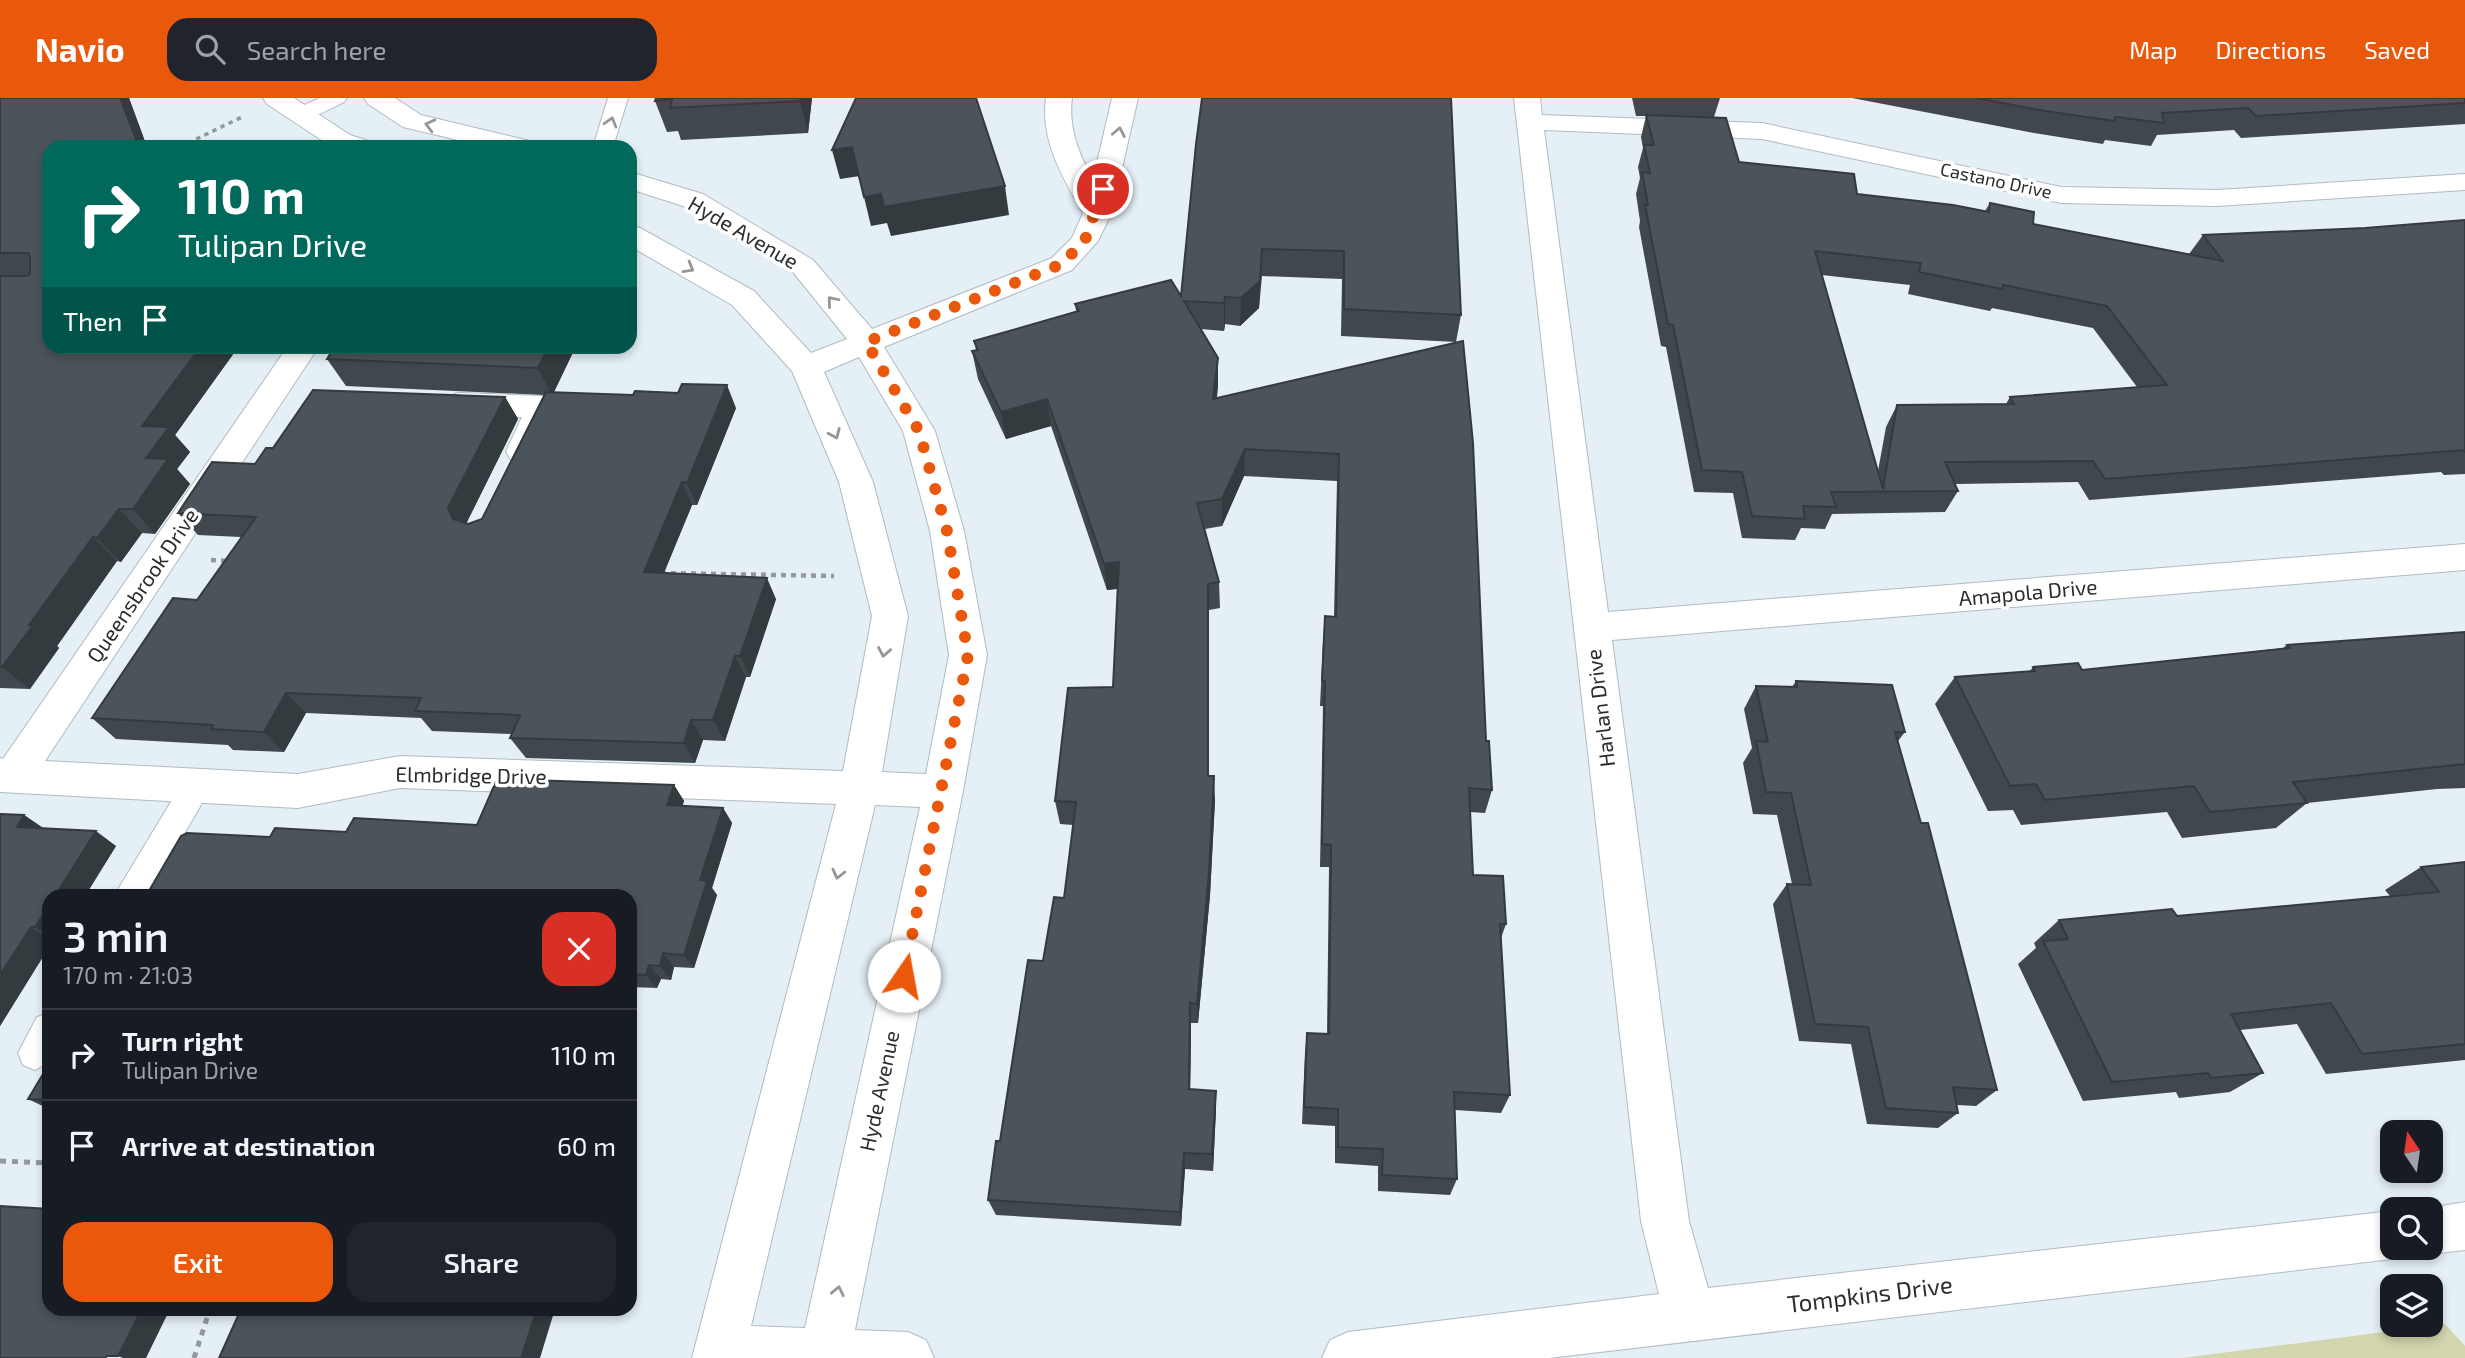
<!DOCTYPE html>
<meta charset="utf-8">
<style>
body{margin:0;font-family:"Exo 2",sans-serif;background:#20242c;color:#f1f3f6;height:100vh;display:flex;flex-direction:column;font-size:26px;white-space:nowrap}
*{box-sizing:border-box;margin:0}
p{font-size:23px;color:#9ea1a6}
.icon{flex:none;width:38px;height:38px;fill:none;stroke:currentColor;stroke-width:2;stroke-linecap:round;stroke-linejoin:round}
.map{position:relative;flex:1;overflow:hidden}
.side{position:absolute;left:42px;top:791px;width:595px;height:427px;display:flex;flex-direction:column;background:#171b24;border-radius:21px;box-shadow:0 4px 10px #0003}
.side>*{flex:none}
.top-card{position:absolute;left:42px;top:42px;width:595px;height:214px;border-radius:21px;box-shadow:0 4px 10px #0003;background:#00695c;color:#fff;overflow:hidden}
.needle{width:46px;rotate:347deg}
.buttons{position:absolute;left:2380px;top:1022px;display:grid;gap:14px}
.buttons a{display:grid;place-items:center;width:63px;height:63px;border-radius:14px;background:#171b24;box-shadow:0 4px 10px #0003;font-size:35px}
.pin{position:absolute;display:grid;place-items:center;width:60px;height:60px;color:#fff;margin:-30px;border:4px solid #fff;border-radius:50%;box-shadow:0 2px 7px #0007}
.me{position:absolute;width:77px;margin:-38px;rotate:12deg;stroke-linejoin:round;filter:drop-shadow(0 0 5px #0008)}
.turn{display:flex;align-items:center;gap:24px;height:147px;padding:0 21px;font-size:32px}
.turn .icon{width:91px;height:91px;stroke-width:2.5}
.turn b{display:block;font-size:49px;line-height:60px}
.then{display:flex;align-items:center;height:66px;padding:0 21px;background:#0003;gap:14px;font-size:26px}
.round{display:grid;place-items:center;flex:none;width:74px;height:74px;border-radius:21px;background:#20242c}
.head{display:flex;align-items:center;justify-content:space-between;height:119px;padding:0 21px}
h1{font-size:42px;font-weight:600;line-height:52px}
.button{display:flex;gap:14px;margin-top:auto;padding:14px 21px}
.button a{flex:1;height:80px;border-radius:21px;background:#ea580c;color:#fff;font-size:28px;font-weight:600;line-height:80px;text-align:center}
.button a+a{background:#20242c;color:#f1f3f6}
ul{padding:0;list-style:none}
li{display:flex;align-items:center;gap:21px;height:91px;padding:0 21px;border-top:2px solid #363941}
li div{flex:1}
li b{display:block;font-size:26px}
li em{font-style:normal}
header{display:flex;align-items:center;gap:42px;box-sizing:border-box;height:98px;padding:0 35px;background:#ea580c;color:#fff}
header strong{font-size:33px}
nav{display:flex;gap:38px;margin-inline-start:auto;font-size:24px}
.search{width:490px;height:63px;background:#20242c;display:flex;align-items:center;gap:18px;box-sizing:border-box;padding:0 24px;border-radius:21px;color:#9ea1a6;font-size:26px}
.map>svg:first-child{display:block}
</style>
<header>
<strong>Navio</strong>
<div class="search"><svg class="icon" aria-label="search" viewBox="0 0 24 24"><circle cx="10" cy="10" r="6"/><path d="M15 15l6 6"/></svg>Search here</div>
<nav><a>Map</a><a>Directions</a><a>Saved</a></nav>
</header>
<div class="map">
<svg width="2465" height="1260" viewBox="0 0 2465 1260">
<rect width="100%" height="100%" fill="#e4eff6"/>
<!-- green -->
<path fill="#d3d6ad" d="M 2445,1226 L 2465,1248 L 2465,1260 L 2183,1260 Z"/>
<g fill="none" stroke-linecap="round" stroke-linejoin="round">
<defs>
<path id="lane" d="M 320,0 L 347,0 L 344,4 C 329,11 309,24 293,20 L 290,16 L 293,12 Z
M 608,0 L 628,0 L 613,49 L 593,49 Z
M 197,675 L 208,679 L 212,688 L 148,798 L 114,798 L 186,679 Z
M 49,915 L 49,964 L 35,972 L 23,967 L 18,955 L 37,919 Z"/>
<path id="street" d="M 263,0 L 294,0 L 350,37 L 369,43 L 372,49 L 332,49 L 267,6 Z
M 364,0 L 395,0 L 421,17 L 530,43 L 533,49 L 487,49 L 403,29 L 368,6 Z
M 1046,0 L 1072,0 C 1068,30 1079,56 1093,82 L 1112,0 L 1138,0 L 1112,114 L 1098,143 L 1072,172 L 884,249 L 935,333 L 964,433 L 987,557 L 963,693 L 855,1232 L 908,1234 L 926,1242 L 934,1260 L 692,1260 L 836,706 L 400,690 L 298,710 L 0,694 L 0,660 L 3,661 L 288,248 L 319,248 L 45,663 L 298,676 L 400,658 L 843,673 L 872,518 L 839,384 L 792,273 L 732,207 L 630,148 L 630,127 L 640,130 L 754,193 L 811,255 L 847,241 L 793,174 L 683,108 L 630,91 L 630,74 L 703,96 L 813,162 L 872,231 L 1052,160 L 1072,140 L 1083,115 C 1063,80 1040,42 1046,0 ZM 859,259 L 903,333 L 930,433 L 949,557 L 926,676 L 882,674 L 908,518 L 873,384 L 824,274 ZM 875,707 L 920,709 L 805,1230 L 751,1228 Z
M 1514,0 L 1540,0 L 1542,17 L 1762,25 L 2061,89 L 2217,92 L 2465,76 L 2465,92 L 2217,108 L 2061,105 L 1762,41 L 1544,32 L 1608,514 L 2465,446 L 2465,472 L 1612,542 L 1689,1123 L 1708,1190 L 2392,1113 L 2392,1150 L 2411,1150 L 2409,1154 L 2392,1161 L 1549,1260 L 1322,1260 L 1330,1242 L 1348,1234 L 1659,1196 L 1641,1123 Z
M 459,295 L 543,298 L 554,301 L 559,309 L 534,361 L 522,365 L 510,361 L 506,353 L 522,319 L 459,317 L 448,314 L 443,306 L 448,298 Z
M 2465,1104 L 2465,1152 L 2431,1156 L 2415,1150 L 2431,1150 L 2431,1111 L 2423,1111 Z"/>
</defs>
<!-- lane casing -->
<use href="#lane" stroke="#b1bbc2" stroke-width="2"/>
<!-- street casing -->
<use href="#street" stroke="#b1bbc2" stroke-width="2"/>
<!-- path-far2 -->
<path stroke="#91999e" stroke-width="3.5" stroke-dasharray="4.5 4.5" stroke-linecap="butt" d="M 180,49 L 242,19"/>
<!-- path-far1 -->
<path stroke="#91999e" stroke-width="4.5" stroke-dasharray="5 5" stroke-linecap="butt" d="M 211,462 L 230,463
M 661,475 L 834,478"/>
<!-- path -->
<path stroke="#91999e" stroke-width="5" stroke-dasharray="6 6" stroke-linecap="butt" d="M 0,1063 L 49,1065
M 194,1260 L 210,1211"/>
<!-- lane -->
<use href="#lane" fill="#fff" fill-rule="evenodd"/>
<!-- street -->
<use href="#street" fill="#fff" fill-rule="evenodd"/>
</g>
<!-- wall -->
<path fill="#40484d" fill-rule="evenodd" d="M 0,0 L 129,0 L 147,49 L 49,49 L 49,248 L 239,248 L 175,337 L 190,354 L 177,371 L 190,386 L 155,436 L 142,435 L 121,464 L 117,463 L 57,548 L 59,550 L 30,591 L 0,590 Z
M 656,0 L 812,0 L 808,35 L 681,42 L 678,33 L 667,34 L 655,3 Z
M 1632,0 L 1720,0 L 1714,19 L 1739,64 L 1857,96 L 1985,113 L 1990,105 L 2033,126 L 2189,156 L 2203,137 L 2365,130 L 2465,122 L 2465,376 L 2444,377 L 2441,374 L 2089,402 L 2078,384 L 1955,386 L 1958,393 L 1945,414 L 1832,416 L 1825,431 L 1801,430 L 1795,442 L 1742,440 L 1733,395 L 1694,394 L 1666,249 L 1661,248 L 1639,129 L 1640,123 L 1636,96 L 1640,80 L 1638,69 L 1643,50 L 1641,39 L 1646,18 L 1636,18 ZM 1822,177 L 1910,187 L 1908,196 L 1990,213 L 1992,210 L 2093,230 L 2137,289 L 2010,299 L 2006,306 L 1897,307 L 1886,329 L 1878,373 Z
M 1852,0 L 2465,0 L 2465,26 L 2241,40 L 2234,32 L 2157,37 L 2151,48 L 2105,42 L 2103,46 L 2034,35 Z
M 1196,46 L 1461,217 L 1456,244 L 1341,238 L 1342,181 L 1262,178 L 1259,210 L 1240,228 L 1225,226 L 1224,233 L 1201,231 L 1218,260 L 1218,287 L 1217,300 L 1463,243 L 1486,643 L 1492,692 L 1485,715 L 1470,714 L 1473,777 L 1506,826 L 1501,840 L 1510,997 L 1501,1015 L 1455,1012 L 1457,1081 L 1450,1097 L 1378,1093 L 1378,1068 L 1335,1065 L 1335,1028 L 1302,1026 L 1305,954 L 1307,935 L 1327,936 L 1329,769 L 1320,769 L 1323,608 L 1320,608 L 1323,544 L 1325,518 L 1334,519 L 1337,383 L 1244,378 L 1222,428 L 1205,431 L 1219,484 L 1220,510 L 1209,512 L 1209,678 L 1215,702 L 1210,797 L 1198,925 L 1191,925 L 1190,992 L 1216,993 L 1216,1011 L 1213,1073 L 1185,1071 L 1181,1128 L 996,1117 L 988,1102 L 1000,1043 L 1043,863 L 1064,800 L 1073,727 L 1060,726 L 1055,703 L 1113,589 L 1118,491 L 1107,492 L 1051,328 L 1006,341 L 978,281 L 972,253 L 976,252 L 974,243 L 1076,213 L 1075,206 L 1181,198 Z
M 576,248 L 554,294 L 736,310 L 697,407 L 692,407 L 664,475 L 776,501 L 750,579 L 746,579 L 725,643 L 703,642 L 695,665 L 526,660 L 510,640 L 512,636 L 432,633 L 421,620 L 306,615 L 284,654 L 233,652 L 228,647 L 116,641 L 92,620 L 197,502 L 241,439 L 198,437 L 178,415 L 255,366 L 273,350 L 505,299 L 518,321 L 466,426 L 468,426 L 482,421 L 544,297 L 346,288 L 327,261 Z
M 2465,534 L 2465,690 L 2437,691 L 2307,705 L 2276,730 L 2182,740 L 2167,714 L 2021,727 L 2013,712 L 1988,713 L 1935,606 L 1955,579 L 2030,573 L 2033,569 L 2082,572 L 2283,550 L 2287,547 Z
M 1796,583 L 1905,634 L 1898,643 L 1997,992 L 1976,1008 L 1957,1007 L 1958,1015 L 1938,1030 L 1867,1026 L 1851,946 L 1799,943 L 1773,806 L 1787,786 L 1792,786 L 1777,717 L 1753,716 L 1743,665 L 1752,650 L 1744,611 L 1756,588 L 1792,589 Z
M 674,687 L 684,703 L 682,708 L 723,710 L 732,725 L 712,790 L 717,797 L 694,870 L 674,869 L 671,882 L 661,881 L 657,890 L 630,889 L 630,798 L 270,739 L 477,727 Z
M 0,716 L 24,717 L 43,730 L 116,748 L 85,798 L 49,798 L 49,849 L 0,928 Z
M 2465,764 L 2465,962 L 2326,976 L 2297,926 L 2240,932 L 2263,975 L 2230,994 L 2179,1000 L 2176,994 L 2083,1003 L 2018,866 L 2036,850 L 2034,845 L 2059,822 L 2177,818 L 2390,798 L 2385,792 L 2421,769 Z
M 49,966 L 49,1011 L 28,1001 Z"/>
<!-- shaded-wall -->
<path fill="#343b3f" d="M 120,0 L 129,0 L 147,49 L 139,49 Z
M 800,0 L 812,0 L 808,35 L 800,3 Z
M 852,49 L 860,78 L 840,81 L 832,52 Z
M 1005,88 L 1009,117 L 891,138 L 887,125 L 871,128 L 864,99 L 881,96 Z
M 1262,151 L 1259,210 L 1240,228 L 1241,200 Z
M 1225,199 L 1225,226 L 1224,233 L 1224,205 Z
M 201,248 L 239,248 L 175,337 L 190,354 L 177,371 L 190,386 L 155,436 L 133,411 L 146,360 L 142,328 Z
M 549,248 L 576,248 L 552,298 L 538,270 Z
M 1218,260 L 1218,287 L 1213,329 L 1213,301 Z
M 727,287 L 736,310 L 697,407 L 687,385 Z
M 505,299 L 518,321 L 463,432 L 453,421 L 448,410 Z
M 1047,301 L 1051,328 L 1006,341 L 1001,314 Z
M 1245,351 L 1244,378 L 1222,428 L 1222,401 Z
M 682,384 L 692,407 L 655,496 L 644,474 Z
M 119,411 L 142,435 L 121,464 L 97,440 Z
M 93,439 L 117,463 L 57,548 L 59,550 L 30,591 L 2,569 L 29,527 Z
M 1119,464 L 1121,490 L 1107,492 L 1104,466 Z
M 767,480 L 776,501 L 750,579 L 740,558 Z
M 1208,486 L 1209,512 L 1209,702 L 1208,678 Z
M 735,558 L 746,579 L 725,643 L 713,622 Z
M 286,595 L 306,615 L 284,654 L 264,634 Z
M 691,622 L 703,642 L 695,665 L 684,645 Z
M 1214,678 L 1215,702 L 1210,797 L 1198,925 L 1197,906 Z
M 674,687 L 684,703 L 677,723 L 667,707 Z
M 723,710 L 732,725 L 712,790 L 717,797 L 694,870 L 684,857 L 700,782 Z
M 24,717 L 46,732 L 17,729 Z
M 96,733 L 116,748 L 85,798 L 55,798 Z
M 49,808 L 49,838 L 35,829 Z
M 31,829 L 49,841 L 49,849 L 0,928 L 0,877 Z
M 663,855 L 674,869 L 671,882 L 660,868 Z
M 649,867 L 661,881 L 657,890 L 646,877 Z
M 1190,905 L 1191,925 L 1190,1009 L 1189,991 Z
M 1216,993 L 1216,1011 L 1213,1073 L 1212,1056 Z
M 1184,1055 L 1185,1071 L 1181,1128 L 1180,1114 Z
M 142,1211 L 170,1211 L 146,1260 L 123,1260 L 118,1258 Z
M 537,1211 L 555,1211 L 540,1260 L 521,1260 Z"/>
<!-- building -->
<path fill="#4b545a" stroke="#343b3f" stroke-width="2" fill-rule="evenodd" d="M 0,0 L 120,0 L 139,49 L 49,49 L 49,248 L 201,248 L 142,328 L 169,329 L 146,360 L 168,361 L 133,411 L 119,411 L 97,440 L 93,439 L 29,527 L 33,527 L 2,569 L 0,569 L 0,178 L 27,178 L 30,176 L 30,158 L 28,155 L 0,155 Z
M 656,0 L 800,0 L 800,3 L 670,10 L 672,1 L 655,3 Z
M 856,0 L 976,0 L 1005,88 L 884,109 L 881,96 L 864,99 L 852,49 L 832,52 Z
M 1202,0 L 1451,0 L 1461,217 L 1344,211 L 1344,153 L 1262,151 L 1260,183 L 1241,200 L 1225,199 L 1224,205 L 1184,203 L 1218,260 L 1213,301 L 1463,243 L 1473,345 L 1486,643 L 1489,643 L 1492,692 L 1469,690 L 1473,777 L 1503,778 L 1506,826 L 1500,826 L 1510,997 L 1454,994 L 1457,1081 L 1382,1077 L 1383,1051 L 1338,1049 L 1338,1011 L 1304,1009 L 1307,935 L 1329,936 L 1331,747 L 1322,746 L 1325,583 L 1322,583 L 1325,518 L 1336,519 L 1339,356 L 1245,351 L 1222,401 L 1197,405 L 1219,484 L 1208,486 L 1208,678 L 1214,678 L 1209,775 L 1197,906 L 1190,905 L 1189,991 L 1216,993 L 1212,1056 L 1184,1055 L 1180,1114 L 988,1102 L 996,1043 L 1000,1043 L 1028,862 L 1043,863 L 1054,799 L 1064,800 L 1076,704 L 1055,703 L 1068,590 L 1113,589 L 1119,464 L 1104,466 L 1047,301 L 1001,314 L 972,253 L 978,252 L 974,243 L 1079,213 L 1075,206 L 1171,182 L 1181,198 L 1196,46 Z
M 1976,0 L 2465,0 L 2465,5 L 2256,18 L 2248,10 L 2162,15 L 2164,25 L 2115,19 L 2115,23 L 2045,13 Z
M 1646,17 L 1726,20 L 1739,64 L 1854,76 L 1857,96 L 1953,107 L 1989,114 L 1990,105 L 2034,114 L 2033,126 L 2223,163 L 2203,137 L 2365,130 L 2465,122 L 2465,354 L 2463,352 L 2105,381 L 2093,363 L 1945,364 L 1958,393 L 1831,394 L 1836,409 L 1803,408 L 1805,421 L 1752,418 L 1742,374 L 1702,372 L 1673,227 L 1668,226 L 1645,107 L 1648,107 L 1642,74 L 1650,75 L 1644,47 L 1654,47 ZM 1815,153 L 1921,165 L 1919,174 L 2002,191 L 2003,187 L 2107,208 L 2167,287 L 2010,299 L 2014,306 L 1897,307 L 1883,391 Z
M 335,248 L 549,248 L 538,270 L 327,261 Z
M 682,286 L 727,287 L 687,385 L 682,384 L 644,474 L 767,480 L 740,558 L 735,558 L 713,622 L 691,622 L 684,645 L 510,640 L 520,617 L 415,613 L 421,600 L 286,595 L 264,634 L 211,631 L 213,627 L 92,620 L 173,500 L 197,502 L 256,419 L 178,415 L 212,364 L 255,366 L 266,350 L 273,350 L 313,292 L 505,299 L 448,410 L 453,421 L 468,426 L 482,421 L 546,294 L 633,297 L 635,293 L 678,295 Z
M 2465,534 L 2465,666 L 2293,684 L 2307,705 L 2210,714 L 2194,688 L 2045,702 L 2036,686 L 2010,688 L 1955,579 L 2035,573 L 2033,569 L 2078,565 L 2082,572 L 2290,550 L 2287,547 Z
M 1796,583 L 1892,587 L 1905,634 L 1895,634 L 1921,725 L 1928,725 L 1997,992 L 1953,989 L 1958,1015 L 1886,1010 L 1868,929 L 1815,926 L 1787,786 L 1811,787 L 1791,695 L 1766,694 L 1756,643 L 1768,644 L 1756,588 L 1797,589 Z
M 497,681 L 674,687 L 667,707 L 723,710 L 700,782 L 707,783 L 684,857 L 663,855 L 660,868 L 649,867 L 646,877 L 630,876 L 630,798 L 146,798 L 181,738 L 187,735 L 270,739 L 275,730 L 346,734 L 354,720 L 477,727 Z
M 0,716 L 24,717 L 17,729 L 96,733 L 55,798 L 49,798 L 49,808 L 35,829 L 31,829 L 0,877 Z
M 2465,764 L 2465,946 L 2362,956 L 2331,905 L 2231,916 L 2263,975 L 2211,980 L 2208,975 L 2112,984 L 2043,843 L 2068,841 L 2059,822 L 2172,811 L 2177,818 L 2439,794 L 2421,769 Z
M 49,966 L 49,1002 L 28,1001 Z
M 0,1108 L 49,1111 L 49,1211 L 142,1211 L 118,1258 L 107,1258 L 105,1260 L 0,1260 Z
M 241,1211 L 537,1211 L 521,1260 L 219,1260 Z"/>
<!-- one-way arrows -->
<defs><path id="oneway-chevron" d="M-2-3.5L2.5 0L-2 3.5" fill="none" stroke-width="1.6" stroke-linecap="round" stroke-linejoin="round" transform="scale(1.75)"/></defs>
<g stroke="#949698">
<use href="#oneway-chevron" transform="translate(611 24) rotate(-74)"/>
<use href="#oneway-chevron" transform="translate(430 27) rotate(-166)"/>
<use href="#oneway-chevron" transform="translate(1119 34) rotate(-79)"/>
<use href="#oneway-chevron" transform="translate(689 170) rotate(30)"/>
<use href="#oneway-chevron" transform="translate(832 203) rotate(-130)"/>
<use href="#oneway-chevron" transform="translate(835 336) rotate(66)"/>
<use href="#oneway-chevron" transform="translate(884 554) rotate(100)"/>
<use href="#oneway-chevron" transform="translate(838 776) rotate(104)"/>
<use href="#oneway-chevron" transform="translate(838 1193) rotate(-78)"/>
</g>
<g fill="none" stroke-linecap="round" stroke-linejoin="round">
<!-- route -->
<path stroke="#ea580c" stroke-width="12" stroke-dasharray="0 21.6" d="M 904,878 L 968,557 L 947,433 L 919,333 L 866,244 L 1062,166 L 1085,142 L 1103,91"/>
</g>
<g text-anchor="middle" stroke-width="7" stroke-linejoin="round" paint-order="stroke">
<!-- far-street labels -->
<g font-size="18" fill="#2a2e31" stroke="#fff">
<text transform="translate(1996 83) rotate(12)" y="6">Castano Drive</text>
</g>
<!-- street labels -->
<g font-size="21" fill="#2a2e31" stroke="#fff">
<text transform="translate(743 135) rotate(30)" y="7">Hyde Avenue</text>
<text transform="translate(143 488) rotate(-56)" y="7">Queensbrook Drive</text>
<text transform="translate(2028 495) rotate(-5)" y="7">Amapola Drive</text>
<text transform="translate(1601 610) rotate(-97)" y="7">Harlan Drive</text>
<text transform="translate(471 678) rotate(1)" y="7">Elmbridge Drive</text>
<text transform="translate(880 993) rotate(-78)" y="7">Hyde Avenue</text>
</g>
<!-- near-street labels -->
<g font-size="24" fill="#2a2e31" stroke="#fff">
<text transform="translate(1870 1197) rotate(-7)" y="8">Tompkins Drive</text>
</g>
</g>
</svg>
<div class="buttons">
<a><svg class="needle" viewBox="-14 -14 28 28"><path d="M0-13l5 13h-10z" fill="#e53935"/><path d="M0 13l5-13h-10z" fill="#9ea1a6"/></svg></a>
<a><svg class="icon" aria-label="search" viewBox="0 0 24 24"><circle cx="10" cy="10" r="6"/><path d="M15 15l6 6"/></svg></a>
<a><svg class="icon" aria-label="layers" viewBox="0 0 24 24"><path d="M12 4l9 5-9 5-9-5zM3 14l9 5 9-5"/></svg></a>
</div>
<div class="pin" style="left:1103px;top:91px;background:#d93025"><svg class="icon" aria-label="arrive" viewBox="0 0 24 24"><path d="M6 21V4h12l-3 4 3 4H6"/></svg></div>
<svg class="me" style="left:904px;top:878px" viewBox="-20 -20 40 40"><circle r="19" fill="#fff"/><path d="M0-13L10 11 0 6-10 11z" fill="#ea580c"/></svg>
<div class="top-card">
<div class="turn"><svg class="icon" aria-label="right" viewBox="0 0 24 24"><path d="M7 20v-9h11M14 6l5 5-5 5"/></svg><div><b>110 m</b>Tulipan Drive</div></div>
<div class="then">Then<svg class="icon" aria-label="arrive" viewBox="0 0 24 24"><path d="M6 21V4h12l-3 4 3 4H6"/></svg></div>
</div>
<section class="side">
<div class="head"><div><h1>3 min</h1><p>170 m · 21:03</p></div><a class="round" style="background:#d93025;color:#fff"><svg class="icon" aria-label="close" viewBox="0 0 24 24"><path d="M6 6l12 12M18 6L6 18"/></svg></a></div>
<ul>
<li><svg class="icon" aria-label="right" viewBox="0 0 24 24"><path d="M7 20v-9h11M14 6l5 5-5 5"/></svg><div><b>Turn right</b><p>Tulipan Drive</p></div><em>110 m</em></li>
<li><svg class="icon" aria-label="arrive" viewBox="0 0 24 24"><path d="M6 21V4h12l-3 4 3 4H6"/></svg><div><b>Arrive at destination</b></div><em>60 m</em></li>
</ul>
<div class="button"><a>Exit</a><a>Share</a></div>
</section>
</div>
